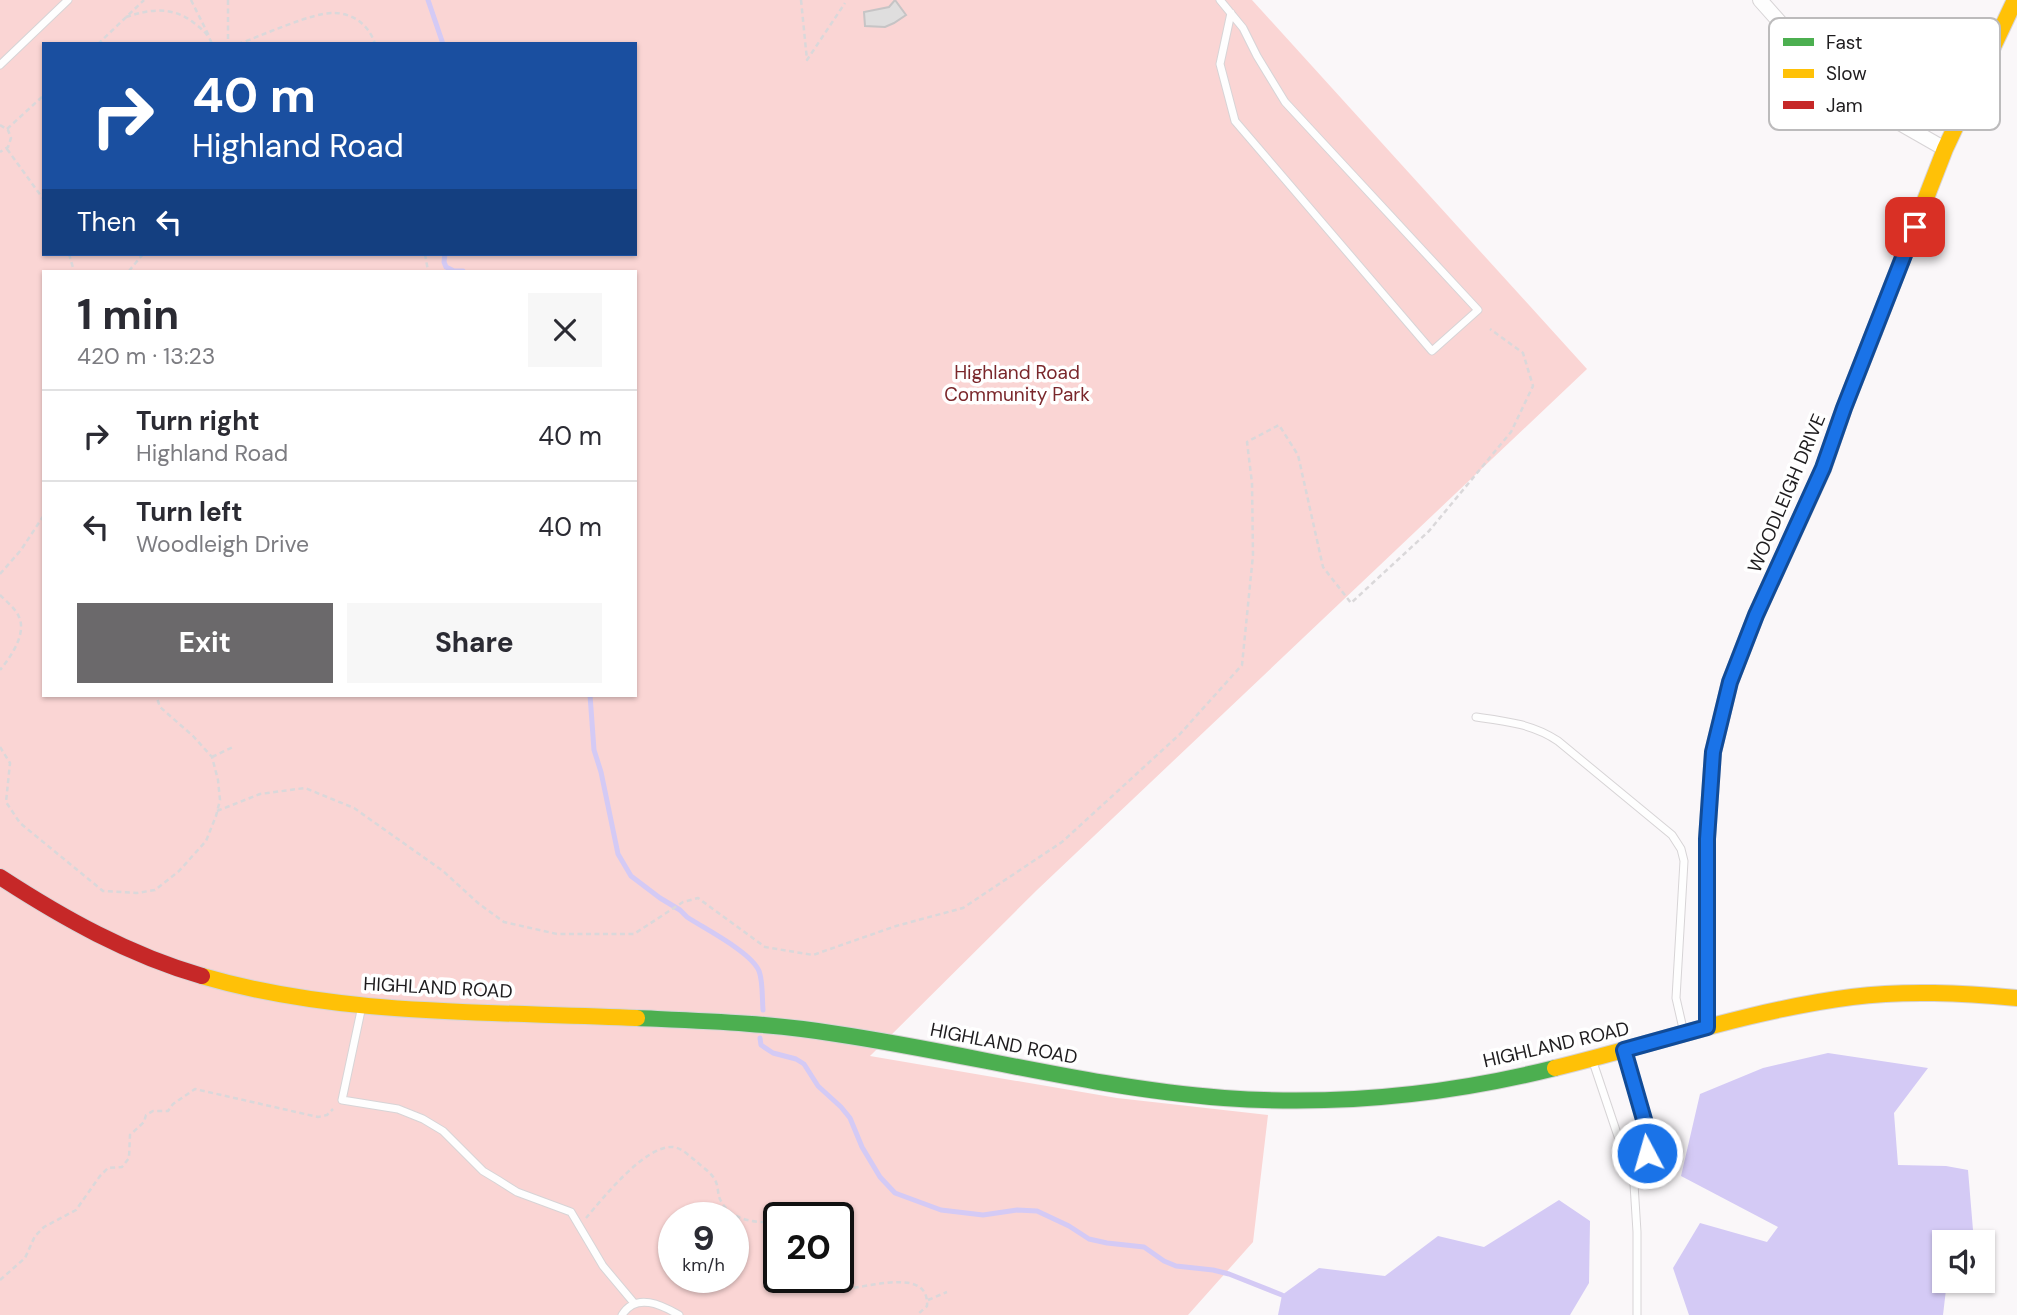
<!DOCTYPE html>
<meta charset="utf-8">
<style>
body{margin:0;font-family:"DM Sans",sans-serif;background:#f7f7f7;color:#2b2b33;height:100vh;display:flex;flex-direction:column;font-size:26px;white-space:nowrap}
*{box-sizing:border-box;margin:0}
p{font-size:23px;color:#7c7c81}
.icon{flex:none;width:38px;height:38px;fill:none;stroke:currentColor;stroke-width:2;stroke-linecap:round;stroke-linejoin:round}
.map{position:relative;flex:1;overflow:hidden}
.details{position:absolute;left:42px;top:270px;width:595px;height:427px;display:flex;flex-direction:column;background:#fff;border-radius:0px;box-shadow:0 2px 5px #0004}
.details>*{flex:none}
.hud{position:absolute;left:42px;top:42px;width:595px;height:214px;border-radius:0px;box-shadow:0 2px 5px #0004;background:#1a4fa0;color:#fff;overflow:hidden}
.fabs{position:absolute;left:1932px;top:1230px;display:grid;gap:14px}
.fabs a{display:grid;place-items:center;width:63px;height:63px;border-radius:0px;background:#fff;box-shadow:0 2px 5px #0004;font-size:35px}
.speed{position:absolute;left:658px;top:1202px;display:flex;gap:14px;font-size:35px;font-weight:700;text-align:center}
.speed>*{display:grid;place-content:center;width:91px;height:91px;border-radius:50%;background:#fff;box-shadow:0 2px 5px #0004;line-height:1}
.speed small{font-size:18px;font-weight:400}
.speed .limit{border:4px solid #111;border-radius:10px;background:#fff;color:#111}
.pin{position:absolute;display:grid;place-items:center;width:60px;height:60px;color:#fff;margin:-30px;border-radius:14px;box-shadow:0 4px 10px #0006}
.me{position:absolute;width:77px;margin:-38px;rotate:354deg;stroke-linejoin:round;filter:drop-shadow(0 0 5px #0008)}
.turn{display:flex;align-items:center;gap:24px;height:147px;padding:0 35px;font-size:32px}
.turn .icon{width:91px;height:91px;stroke-width:2.5}
.turn b{display:block;font-size:49px;line-height:60px}
.then{display:flex;align-items:center;height:66px;padding:0 35px;background:#0003;gap:14px;font-size:26px}
.round{display:grid;place-items:center;flex:none;width:74px;height:74px;border-radius:0px;background:#f7f7f7}
.head{display:flex;align-items:center;justify-content:space-between;height:119px;padding:0 35px}
h1{font-size:42px;font-weight:700;line-height:52px}
.action{display:flex;gap:14px;margin-top:auto;padding:14px 35px}
.action a{flex:1;height:80px;border-radius:0px;background:#6b696b;color:#fff;font-size:28px;font-weight:700;line-height:80px;text-align:center}
.action a+a{background:#f7f7f7;color:#2b2b33}
ul{padding:0;list-style:none}
li{display:flex;align-items:center;gap:21px;height:91px;padding:0 35px;border-top:2px solid #e1e1e2}
li div{flex:1}
li b{display:block;font-size:26px}
li em{font-style:normal}
.map>svg:first-child{display:block}
</style>
<div class="map">
<svg width="2017" height="1315" viewBox="0 0 2017 1315">
<rect width="100%" height="100%" fill="#faf7f9"/>
<!-- green -->
<path fill="#fad5d4" fill-rule="evenodd" d="M 0,0 L 1252,0 L 1587,369 L 1037,890 L 870,1056 L 1117,1098 L 1268,1115 L 1253,1242 L 1188,1315 L 0,1315 ZM 44,44 L 635,44 L 635,254 L 44,254 ZM 44,271 L 635,271 L 635,695 L 44,695 ZM 674,1218 L 733,1218 L 733,1278 L 674,1278 ZM 779,1218 L 838,1218 L 838,1278 L 779,1278 Z"/>
<!-- water -->
<path fill="#d4caf5" d="M 1828,1053 L 1928,1068 L 1894,1113 L 1898,1165 L 1946,1166 L 1968,1170 L 1974,1242 L 1944,1242 L 1944,1281 L 1947,1281 L 1943,1315 L 1689,1315 L 1673,1268 L 1700,1223 L 1767,1242 L 1778,1227 L 1681,1176 L 1700,1094 L 1763,1068 Z
M 1559,1200 L 1590,1221 L 1589,1283 L 1570,1315 L 1278,1315 L 1282,1295 L 1319,1268 L 1385,1276 L 1438,1236 L 1484,1247 Z"/>
<g fill="none" stroke-linecap="round" stroke-linejoin="round">
<!-- stream -->
<path stroke="#d4caf5" stroke-width="5" d="M 428,0 L 443,44
M 445,254 L 444,262 L 446,267 L 454,271 L 463,271
M 590,695 L 594,750 L 601,772 L 618,854 L 631,876 L 660,898 L 680,910 L 687,917 C 705,929 751,952 759,971 C 763,981 762,998 763,1010
M 760,1038 L 761,1045 L 773,1053 L 796,1059 L 804,1064 L 818,1086 L 841,1107 L 850,1118 L 862,1147 L 880,1177 L 895,1193 L 941,1210 L 983,1215 L 1017,1210 L 1037,1211 L 1069,1226 L 1089,1239 L 1107,1243 L 1144,1247 L 1164,1261 L 1176,1266 L 1213,1270 L 1229,1274 L 1282,1295"/>
</g>
<!-- building -->
<path fill="#dfdede" stroke="#c6c4c5" stroke-width="2" d="M 895,0 L 906,15 L 894,23 L 885,27 L 865,26 L 864,12 L 889,7 Z"/>
<g fill="none" stroke-linecap="round" stroke-linejoin="round">
<defs>
<path id="lane" d="M 1220,0 L 1243,28 L 1257,56 L 1285,102 L 1478,310 L 1432,351 L 1235,121 L 1220,64 L 1231,13
M 0,65 L 68,0
M 1476,717 C 1505,721 1533,724 1558,741 L 1672,835 L 1681,849 L 1684,861 L 1676,998 L 1684,1033
M 362,1006 L 342,1100 L 398,1109 L 423,1119 L 443,1131 L 483,1171 L 498,1180 L 517,1192 L 571,1212 L 603,1266 L 634,1303
M 1592,1059 L 1634,1184 C 1643,1165 1649,1151 1647,1130 L 1625,1052
M 1634,1184 L 1637,1232 L 1637,1315
M 622,1315 C 636,1292 662,1305 679,1315"/>
<path id="street" d="M 1760,0 L 1809,55 L 1875,109 L 1945,149"/>
<path id="fast" d="M 637,1018 C 704,1021 771,1023 837,1034 C 966,1053 1093,1088 1224,1098 C 1336,1106 1447,1095 1555,1068
M 1707,1027 L 1707,839 L 1713,752 L 1730,682 L 1756,615 L 1823,469 L 1844,408 L 1874,332"/>
<path id="slow" d="M 1874,332 L 1945,149 L 2015,0
M 202,976 C 342,1017 492,1011 637,1018
M 1555,1068 C 1654,1044 1750,1010 1852,997 C 1906,990 1962,993 2017,998"/>
<path id="jam" d="M 0,877 C 63,918 129,955 202,976"/>
</defs>
<!-- lane casing -->
<use href="#lane" stroke="#d7d4d6" stroke-width="9"/>
<!-- street casing -->
<use href="#street" stroke="#d7d4d6" stroke-width="16"/>
<!-- fast casing -->
<use href="#fast" stroke="#d7d4d6" stroke-width="18"/>
<!-- slow casing -->
<use href="#slow" stroke="#d7d4d6" stroke-width="18"/>
<!-- jam casing -->
<use href="#jam" stroke="#d7d4d6" stroke-width="18"/>
<!-- path -->
<path stroke="#dad8da" stroke-width="2.5" stroke-dasharray="5 3.5" stroke-linecap="butt" d="M 191,0 L 209,36
M 228,0 L 228,44
M 801,0 L 807,60 L 845,3
M 126,17 C 150,9 173,6 194,23 C 202,29 209,35 212,44
M 98,44 L 144,0
M 238,44 C 261,36 313,12 334,13 C 353,13 369,25 375,44
M 0,125 L 8,130 L 11,138 L 8,147 L 0,152
M 7,129 L 44,95
M 7,149 L 44,200
M 69,254 L 74,271
M 425,254 L 428,271
M 129,271 L 143,254
M 0,574 L 21,550 L 44,515
M 0,595 C 6,601 16,609 19,617 C 27,634 10,658 0,670
M 0,747 L 10,763 L 6,802 L 20,823 L 103,891 L 137,893 L 155,890 L 179,871 L 206,841 L 216,816 L 220,800 L 218,780 L 212,757 L 193,736 L 160,707 L 156,695
M 212,757 L 235,746
M 217,811 L 260,794 L 305,788 L 354,808 L 443,871 L 478,903 L 504,922 L 557,934 L 634,934 L 683,902 L 698,898 L 765,947 L 813,955 L 896,926 L 963,908 L 1062,842 L 1073,832 L 1180,734 L 1242,665 L 1253,555 L 1252,483 L 1247,442 L 1279,425 L 1298,455 L 1323,567 L 1351,603 L 1429,531 L 1511,432 L 1533,386 L 1523,353 L 1490,329
M 586,1218 C 603,1198 645,1145 673,1147 C 682,1148 689,1156 696,1161 C 702,1167 711,1172 715,1180 C 719,1187 717,1195 721,1201 C 731,1221 760,1225 779,1220
M 817,1278 C 819,1283 821,1287 827,1289 C 848,1296 930,1260 927,1306 L 917,1315
M 0,1280 L 25,1258 L 35,1236 L 44,1227 L 76,1210 L 100,1176 L 108,1168 L 122,1167 L 129,1158 L 130,1135 L 144,1122 L 146,1115 L 153,1111 L 168,1111 L 173,1104 L 195,1089 L 318,1117 L 327,1115 L 333,1109
M 928,1300 L 947,1292"/>
<!-- lane -->
<use href="#lane" stroke="#fefefe" stroke-width="7"/>
<!-- street -->
<use href="#street" stroke="#fefefe" stroke-width="14"/>
<!-- fast -->
<use href="#fast" stroke="#4caf50" stroke-width="16"/>
<!-- slow -->
<use href="#slow" stroke="#ffc107" stroke-width="16"/>
<!-- jam -->
<use href="#jam" stroke="#c62828" stroke-width="16"/>
</g>
<g fill="none" stroke-linecap="round" stroke-linejoin="round">
<defs>
<path id="route" d="M 1647,1153 L 1647,1130 L 1624,1050 L 1707,1027 L 1707,839 L 1713,752 L 1730,682 L 1756,615 L 1823,468 L 1844,408 L 1915,227"/>
</defs>
<!-- route casing -->
<use href="#route" stroke="#114b97" stroke-width="18"/>
<!-- route -->
<use href="#route" stroke="#1a73e8" stroke-width="12"/>
</g>
<g text-anchor="middle" stroke-width="7" stroke-linejoin="round" paint-order="stroke">
<!-- park labels -->
<g font-size="19" fill="#7a272b" stroke="#fff">
<text x="1017" y="379">Highland Road<tspan x="1017" dy="22">Community Park</tspan></text>
</g>
<!-- street labels -->
<g font-size="19" fill="#1e1c1e" stroke="#fff">
<text transform="translate(1786 493) rotate(-67)" y="7">WOODLEIGH DRIVE</text>
<text transform="translate(438 987) rotate(3)" y="7">HIGHLAND ROAD</text>
<text transform="translate(1004 1043) rotate(11)" y="7">HIGHLAND ROAD</text>
<text transform="translate(1556 1044) rotate(-13)" y="7">HIGHLAND ROAD</text>
</g>
</g>
<!-- legend -->
<rect x="1769" y="18" width="231" height="112" rx="10" fill="#fff" stroke="#bcbbbc" stroke-width="2"/>
<rect x="1783" y="38" width="31" height="8" fill="#4caf50"/>
<rect x="1783" y="69" width="31" height="9" fill="#ffc107"/>
<rect x="1783" y="101" width="31" height="8" fill="#c62828"/>
<g font-size="19" fill="#1e1c1e">
<text x="1826" y="49">Fast</text>
<text x="1826" y="80">Slow</text>
<text x="1826" y="112">Jam</text>
</g>
</svg>
<div class="fabs">
<a><svg class="icon" aria-label="sound" viewBox="0 0 24 24"><path d="M4 9h4l5-4v14l-5-4H4zM17 9q2 3 0 6"/></svg></a>
</div>
<div class="speed"><div>9<small>km/h</small></div><div class="limit">20</div></div>
<div class="pin" style="left:1915px;top:227px;background:#d93025"><svg class="icon" aria-label="arrive" viewBox="0 0 24 24"><path d="M6 21V4h12l-3 4 3 4H6"/></svg></div>
<svg class="me" style="left:1647px;top:1153px" viewBox="-20 -20 40 40"><circle r="17" fill="#1a73e8" stroke="#fff" stroke-width="3"/><path d="M0-11L8 9 0 5-8 9z" fill="#fff"/></svg>
<div class="hud">
<div class="turn"><svg class="icon" aria-label="right" viewBox="0 0 24 24"><path d="M7 20v-9h11M14 6l5 5-5 5"/></svg><div><b>40 m</b>Highland Road</div></div>
<div class="then">Then<svg class="icon" aria-label="left" viewBox="0 0 24 24"><path d="M17 20v-9H6M10 6l-5 5 5 5"/></svg></div>
</div>
<section class="details">
<div class="head"><div><h1>1 min</h1><p>420 m · 13:23</p></div><a class="round"><svg class="icon" aria-label="close" viewBox="0 0 24 24"><path d="M6 6l12 12M18 6L6 18"/></svg></a></div>
<ul>
<li><svg class="icon" aria-label="right" viewBox="0 0 24 24"><path d="M7 20v-9h11M14 6l5 5-5 5"/></svg><div><b>Turn right</b><p>Highland Road</p></div><em>40 m</em></li>
<li><svg class="icon" aria-label="left" viewBox="0 0 24 24"><path d="M17 20v-9H6M10 6l-5 5 5 5"/></svg><div><b>Turn left</b><p>Woodleigh Drive</p></div><em>40 m</em></li>
</ul>
<div class="action"><a>Exit</a><a>Share</a></div>
</section>
</div>
